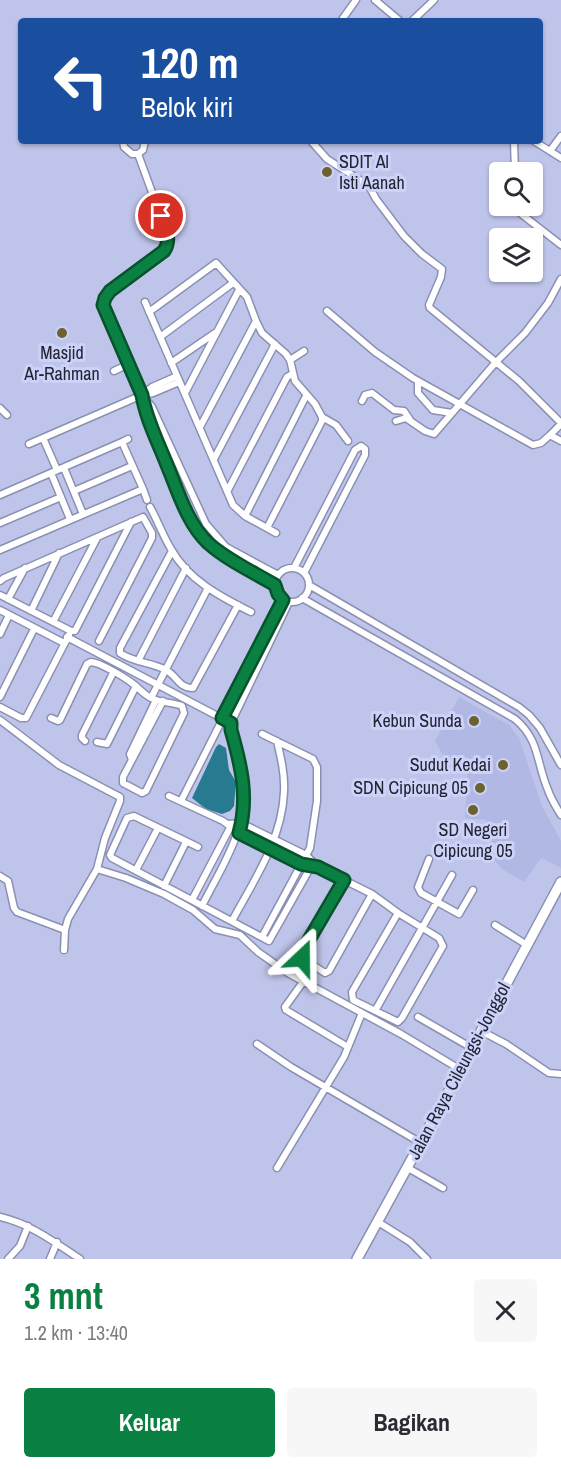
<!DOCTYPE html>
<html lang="id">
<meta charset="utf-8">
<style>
body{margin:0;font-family:"Archivo Narrow",sans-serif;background:#f7f7f7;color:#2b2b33;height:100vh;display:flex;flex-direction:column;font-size:22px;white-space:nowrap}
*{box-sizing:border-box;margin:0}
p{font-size:20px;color:#7c7c81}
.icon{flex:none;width:33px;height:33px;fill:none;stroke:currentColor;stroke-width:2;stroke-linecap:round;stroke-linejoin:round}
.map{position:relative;height:1259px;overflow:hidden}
.sheet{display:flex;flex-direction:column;background:#fff;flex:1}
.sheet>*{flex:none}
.guide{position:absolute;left:18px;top:18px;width:525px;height:126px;border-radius:6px;box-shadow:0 2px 4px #0004;background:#1a4fa0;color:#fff;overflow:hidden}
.buttons{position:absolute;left:489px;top:162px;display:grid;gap:12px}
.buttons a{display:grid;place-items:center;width:54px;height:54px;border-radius:6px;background:#fff;box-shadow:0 2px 4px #0004;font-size:30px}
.pin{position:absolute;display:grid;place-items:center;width:51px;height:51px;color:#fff;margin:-26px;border:3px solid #fff;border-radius:50%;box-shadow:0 2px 6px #0007}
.me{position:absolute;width:66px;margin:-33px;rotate:23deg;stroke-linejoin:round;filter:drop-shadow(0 0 4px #0008)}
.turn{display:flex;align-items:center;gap:21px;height:126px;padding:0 24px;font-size:27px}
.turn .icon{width:78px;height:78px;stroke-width:2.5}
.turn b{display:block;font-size:42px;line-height:51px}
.round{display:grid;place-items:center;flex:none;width:63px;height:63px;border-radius:6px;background:#f7f7f7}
.summary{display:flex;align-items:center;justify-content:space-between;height:102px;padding:0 24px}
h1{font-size:36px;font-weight:700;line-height:45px;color:#0b8043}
.action{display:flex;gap:12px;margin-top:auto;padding:12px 24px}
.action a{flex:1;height:69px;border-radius:6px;background:#0b8043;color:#fff;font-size:24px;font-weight:700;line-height:69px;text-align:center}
.action a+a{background:#f7f7f7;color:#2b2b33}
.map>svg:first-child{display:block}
</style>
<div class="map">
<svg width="561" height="1259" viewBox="0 0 561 1259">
<rect width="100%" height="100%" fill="#bfc5ea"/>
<!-- built -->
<path fill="#b1b8e3" d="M 459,697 L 509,725 L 519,738 L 542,806 L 561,841 L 561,868 L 541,858 L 524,882 L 502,869 L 495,861 L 486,820 L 465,818 L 468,766 L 454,774 L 435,741 Z"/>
<!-- water -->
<path fill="#277a8f" d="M 219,744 L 226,748 L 229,770 L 236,782 L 234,806 L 230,811 L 222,814 L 206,809 L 192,798 L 216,747 Z"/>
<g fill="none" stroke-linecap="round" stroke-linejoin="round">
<defs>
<path id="street" d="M 375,0 L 400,21
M 341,21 L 356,0
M 412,21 L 434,0
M 123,141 L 124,147 L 132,154 L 138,154 L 143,150 L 145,141
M 311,141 L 327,159 L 369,186 L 376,199 L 404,236 L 422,254 L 442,269 L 441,277 L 429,305 L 430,308 L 519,381 L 561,423
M 514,141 L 515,172
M 534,141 L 561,158
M 550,151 L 561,136
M 138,154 L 168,236 L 168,245 L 164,251 L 110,291 C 104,299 103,303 106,313 L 142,395 L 152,407 L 206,524 L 226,547 L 278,575
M 511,206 L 561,245
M 145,302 L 233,505 L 245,516 L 276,533
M 327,311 L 375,352 L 413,378 L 533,445 L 541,443 L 550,435
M 149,312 L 216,263 L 247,297 L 256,321 L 262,333 L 286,354 L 290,360 L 295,381 L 315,404 L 322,417 L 322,421 L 267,528
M 160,337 L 233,283
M 290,360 L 304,351
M 171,363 L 215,333
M 114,371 L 129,364
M 418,381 L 418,393 L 433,410 L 452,413
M 185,393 L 239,290
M 143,394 L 152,387 L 177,376
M 142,395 C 146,419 158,442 167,465 C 178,491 187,523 208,543 C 227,560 253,572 275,585
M 362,401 L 365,395 L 372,393 L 394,410 L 404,411 L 410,420
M 0,408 L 7,415
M 322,417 L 336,425 L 348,441
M 396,421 L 406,418 L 425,431 L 434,434 L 496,362 L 525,333 L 548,303 L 561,279
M 561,424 L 550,435 L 561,441
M 200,427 L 256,321
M 43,438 L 57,470
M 29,444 L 142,395 L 153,393 L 179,382
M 214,459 L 275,344
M 64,468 L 83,514
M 51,473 L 70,519
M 143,489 L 147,500
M 228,490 L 287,377 L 292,374
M 74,491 L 132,466
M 0,495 L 122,442
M 150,507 C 158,521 163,536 171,549 C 188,580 221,597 251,612
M 245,516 L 306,396
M 0,523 L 61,497
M 0,550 L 143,489 L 122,442 L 128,439
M 172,551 L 120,648 L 120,653 C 134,663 152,662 166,670 C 177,676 180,689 193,688 L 238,605
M 294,568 L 355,450 L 361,446 L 365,449 L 365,455 L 304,573
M275 585a17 17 0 1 1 34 0a17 17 0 1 1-34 0Z
M 0,581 L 4,578 L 143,517 L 152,533 L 152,538 L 99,641
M 309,585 L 519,707 L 529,715 L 540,728 L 561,765
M 0,595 L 71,631 L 75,631 L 131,522
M 302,598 L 515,719 C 540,740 536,762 548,790 C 551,799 556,807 561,815
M 8,599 L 25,568
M 0,610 L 64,643
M 31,611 L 59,553
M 53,622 L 97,538
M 0,634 L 9,615
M 67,637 L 225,720
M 138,661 L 186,568
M 0,697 L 34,629
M 151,698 L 208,588
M 0,707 L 21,718 L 26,718 L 69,635
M 51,718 L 58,721 L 60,720 L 87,664 L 91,662 C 101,663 124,677 132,683 C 139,688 143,694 151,698 C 160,703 172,702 182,706 L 184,713 L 146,791 L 142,793 L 123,783 L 123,777 L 163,701
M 0,720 L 59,765 L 120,797 L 120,801 L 105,838 L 97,869 L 68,919 L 65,930
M 85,741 L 82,738 L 82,735 L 113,673
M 97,742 L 107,744 L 136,686
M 132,760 L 130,754 L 156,700
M 169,796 L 223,821 L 239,833 L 301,864 L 318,867 L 372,894 L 398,913
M 181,801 L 283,600
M 228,824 L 241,823 L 306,855 L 315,864
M 198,847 L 134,816 L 127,818 L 110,855 L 112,858 L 269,941 L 313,863
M 429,859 L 418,887 L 421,893 L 459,914 L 473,890
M 97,869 L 126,878 L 164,894 L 193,910 L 215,929 L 240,935 L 258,952 L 288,973 L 401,1034 L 461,1070
M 136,870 L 158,828
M 0,876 L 8,881 L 14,908 L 17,912 L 65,930 L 64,950
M 344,880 L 303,950 L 302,958 L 325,973 L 329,971 L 372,894
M 164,886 L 186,842
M 192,900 L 232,824
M 202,906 C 225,860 249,829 243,775 C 241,760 235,745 231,730 L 231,723 L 289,602
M 398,913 L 439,938 L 443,946 L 402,1018 L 398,1022 L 353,1000 L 352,992 Z
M 232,921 C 254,880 282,840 284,792 C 285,775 281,758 277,741
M 495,925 L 527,945
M 262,937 L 310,848 L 317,801 L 317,767 L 313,759 L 262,734
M 303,982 L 285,1007 L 286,1010 L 348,1047
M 375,1011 L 452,875
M 418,1017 L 472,1048
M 481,1031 L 506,1044 L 549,1073 L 561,1074
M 257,1044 L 291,1067 L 421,1143
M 277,1168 L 344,1057 L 362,1013
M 408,1168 L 443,1188
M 0,1217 C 31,1224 54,1242 80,1259
M 378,1222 L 410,1242 L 427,1259
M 8,1259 L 20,1246 L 28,1226
M 50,1259 L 57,1242"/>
<path id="primary" d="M 357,1259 L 449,1091 L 561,882"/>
</defs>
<!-- street casing -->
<use href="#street" stroke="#8b90b3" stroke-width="9"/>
<!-- primary casing -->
<use href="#primary" stroke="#8b90b3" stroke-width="12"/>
<!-- street -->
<use href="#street" stroke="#fff" stroke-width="6"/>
<!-- primary -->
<use href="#primary" stroke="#fff" stroke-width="9"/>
</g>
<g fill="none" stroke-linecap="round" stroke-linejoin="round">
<defs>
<path id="route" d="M 161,216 C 165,228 172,239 164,251 L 110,291 L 105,298 L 103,305 L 142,395 C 146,419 158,442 167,465 C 178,491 187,523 208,543 C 227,560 253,572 275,585 L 278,594 L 283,600 L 222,718 L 231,723 L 231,730 C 241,765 249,797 239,833 L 301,864 L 318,867 L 344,880 L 303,950 L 302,958"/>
</defs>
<!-- route casing -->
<use href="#route" stroke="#07532c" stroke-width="15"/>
<!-- route -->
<use href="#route" stroke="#0b8043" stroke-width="10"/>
</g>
<!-- markers -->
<g fill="#6c622f" stroke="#ccd2f8" stroke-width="2">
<circle cx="327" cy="172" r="6"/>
<circle cx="62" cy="333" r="6"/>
<circle cx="474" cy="721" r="6"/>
<circle cx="503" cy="765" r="6"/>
<circle cx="480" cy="788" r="6"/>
<circle cx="473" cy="810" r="6"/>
</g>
<g text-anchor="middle" stroke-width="6" stroke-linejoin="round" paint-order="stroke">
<!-- poi labels -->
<g font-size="18" fill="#222432" stroke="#ccd2f8" text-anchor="end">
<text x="339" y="168" text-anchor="start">SDIT Al<tspan x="339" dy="21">Isti Aanah</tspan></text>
<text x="62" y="359" text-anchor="middle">Masjid<tspan x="62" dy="21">Ar-Rahman</tspan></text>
<text x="462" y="727">Kebun Sunda</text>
<text x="491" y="771">Sudut Kedai</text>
<text x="468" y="794">SDN Cipicung 05</text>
<text x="473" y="836" text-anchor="middle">SD Negeri<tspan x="473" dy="21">Cipicung 05</tspan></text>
</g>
<!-- street labels -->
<g font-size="18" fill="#222432" stroke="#ccd2f8">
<text transform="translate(459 1071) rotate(-62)" y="6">Jalan Raya Cileungsi-Jonggol</text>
</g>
</g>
</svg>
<div class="buttons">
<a><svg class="icon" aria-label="search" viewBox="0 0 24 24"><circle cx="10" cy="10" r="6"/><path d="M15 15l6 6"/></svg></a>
<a><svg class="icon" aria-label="layers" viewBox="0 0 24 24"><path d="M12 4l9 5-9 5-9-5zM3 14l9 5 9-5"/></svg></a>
</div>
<div class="pin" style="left:161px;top:216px;background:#d93025"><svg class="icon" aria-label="arrive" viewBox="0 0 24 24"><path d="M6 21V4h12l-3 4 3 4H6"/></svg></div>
<svg class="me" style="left:302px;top:958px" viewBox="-20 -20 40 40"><path d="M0-17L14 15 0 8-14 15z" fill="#0b8043" stroke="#fff" stroke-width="4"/></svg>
<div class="guide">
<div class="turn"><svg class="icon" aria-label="left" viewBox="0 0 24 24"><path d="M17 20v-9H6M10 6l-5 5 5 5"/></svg><div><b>120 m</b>Belok kiri</div></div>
</div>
</div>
<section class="sheet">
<div class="summary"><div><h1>3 mnt</h1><p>1.2 km · 13:40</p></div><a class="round"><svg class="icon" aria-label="close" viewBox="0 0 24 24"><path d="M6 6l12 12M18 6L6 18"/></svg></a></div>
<div class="action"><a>Keluar</a><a>Bagikan</a></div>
</section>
